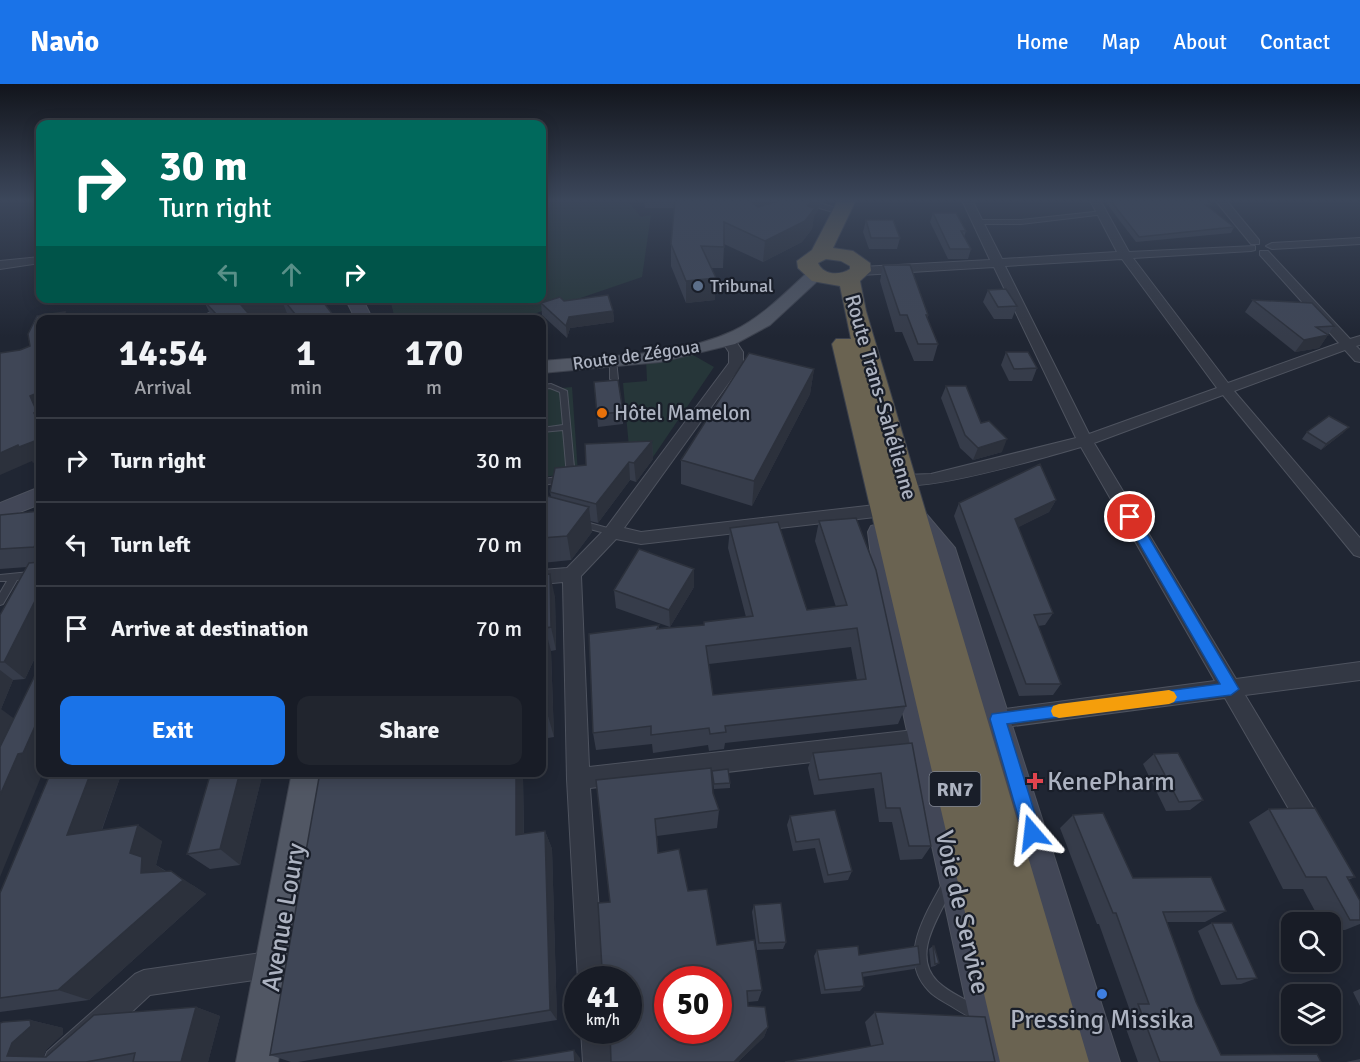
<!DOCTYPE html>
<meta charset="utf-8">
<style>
body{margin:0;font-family:Signika,sans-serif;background:#21252e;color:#f1f3f6;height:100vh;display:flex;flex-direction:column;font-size:22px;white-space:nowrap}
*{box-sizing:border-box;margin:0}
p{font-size:20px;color:#9fa1a7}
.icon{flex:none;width:33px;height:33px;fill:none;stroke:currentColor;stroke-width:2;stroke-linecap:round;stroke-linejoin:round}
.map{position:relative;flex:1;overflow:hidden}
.drawer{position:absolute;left:36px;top:231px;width:510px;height:462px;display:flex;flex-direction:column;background:#181c26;border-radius:12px;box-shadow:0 3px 15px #0003,0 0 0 2px #363a43}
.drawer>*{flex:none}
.hud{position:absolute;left:36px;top:36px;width:510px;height:183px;border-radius:12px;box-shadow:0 3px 15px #0003,0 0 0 2px #363a43;background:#00695c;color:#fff;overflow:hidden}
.tools{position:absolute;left:1281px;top:828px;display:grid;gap:12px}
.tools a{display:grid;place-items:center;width:60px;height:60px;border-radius:12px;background:#181c26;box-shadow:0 3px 15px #0003,0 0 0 2px #363a43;font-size:30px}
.speed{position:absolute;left:564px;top:882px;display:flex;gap:12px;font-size:30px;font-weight:700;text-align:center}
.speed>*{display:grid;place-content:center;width:78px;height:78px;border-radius:50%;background:#181c26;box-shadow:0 3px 15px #0003,0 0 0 2px #363a43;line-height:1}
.speed small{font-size:15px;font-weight:400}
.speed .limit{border:9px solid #d22;background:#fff;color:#111}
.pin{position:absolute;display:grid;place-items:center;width:51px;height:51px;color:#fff;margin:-26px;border:3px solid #fff;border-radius:50%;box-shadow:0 2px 6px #0007}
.me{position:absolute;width:66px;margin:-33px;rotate:343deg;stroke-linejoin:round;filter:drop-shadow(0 0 4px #0008)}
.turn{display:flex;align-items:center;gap:21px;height:126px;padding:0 24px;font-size:27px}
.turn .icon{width:78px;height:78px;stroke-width:2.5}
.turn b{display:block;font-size:42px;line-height:51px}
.lanes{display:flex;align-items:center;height:57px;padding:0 24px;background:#0003;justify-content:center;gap:30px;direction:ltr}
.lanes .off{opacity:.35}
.eta{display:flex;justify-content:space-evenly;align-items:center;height:102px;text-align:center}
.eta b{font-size:36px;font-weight:700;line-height:42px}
.cta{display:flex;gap:12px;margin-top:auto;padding:12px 24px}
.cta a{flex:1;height:69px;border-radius:12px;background:#1a73e8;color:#fff;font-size:24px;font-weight:700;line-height:69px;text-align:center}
.cta a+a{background:#21252e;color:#f1f3f6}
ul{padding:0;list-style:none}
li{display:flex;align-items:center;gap:18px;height:84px;padding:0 24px;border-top:2px solid #363a43}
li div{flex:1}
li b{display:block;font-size:22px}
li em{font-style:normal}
header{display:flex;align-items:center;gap:36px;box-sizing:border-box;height:84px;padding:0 30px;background:#1a73e8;color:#fff}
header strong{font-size:28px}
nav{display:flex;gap:33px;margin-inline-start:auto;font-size:21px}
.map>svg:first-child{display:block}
</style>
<header>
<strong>Navio</strong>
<nav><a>Home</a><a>Map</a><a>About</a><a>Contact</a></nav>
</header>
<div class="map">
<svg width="1360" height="978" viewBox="0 0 1360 978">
<rect width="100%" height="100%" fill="#202633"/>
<!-- green -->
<path fill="#263639" d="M 542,116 L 627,116 L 641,133 L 651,131 L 642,193 L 519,235 L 395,235 L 390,215 L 542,214 Z
M 693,271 L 714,283 L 653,373 L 630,374 L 623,299 L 647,297 L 646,275 Z
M 572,303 L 578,389 L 542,393 L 542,306 Z"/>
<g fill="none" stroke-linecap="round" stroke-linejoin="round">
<defs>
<path id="lane" d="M 1103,127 L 1105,128 L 1105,130 L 1021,140 L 978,140 L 975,138 L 978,136 L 1021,136 Z
M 613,274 L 616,276 L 618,295 L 614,297 L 610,295 L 610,276 Z
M 551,300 L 567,307 L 575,394 L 571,397 L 542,401 L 542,395 L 567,392 L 563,346 L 542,348 L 542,344 L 563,341 L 560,308 L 550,304 L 542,305 L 542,301 Z
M 582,437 L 615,446 L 616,448 L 612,451 L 579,442 L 578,440 L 579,438 Z
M 40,487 L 40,493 L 17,496 L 3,520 L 0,521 L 0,509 L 7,497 L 0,497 L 0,491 Z
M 947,796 L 951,798 L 953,802 C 942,830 910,869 937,897 C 949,909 967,916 981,924 L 983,929 L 981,934 L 976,936 C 967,932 959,927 951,922 C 943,917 934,913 928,906 C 897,873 926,830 943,798 Z"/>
<path id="street" d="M 792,116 L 811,116 L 845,127 L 840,130 Z
M 962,116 L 972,116 L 1002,175 L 1117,168 L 1090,116 L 1100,116 L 1129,168 L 1255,162 L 1255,166 L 1251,167 L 1133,174 L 1228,299 L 1339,259 L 1260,171 L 1260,167 L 1268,167 L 1350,255 L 1360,252 L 1360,261 L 1356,262 L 1360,266 L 1360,278 L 1355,277 L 1345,266 L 1234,307 L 1360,454 L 1360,473 L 1354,471 L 1223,311 L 1094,359 L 1236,595 L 1360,578 L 1360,596 L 1245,611 L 1321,737 L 1325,745 L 1321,753 L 1313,756 L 1305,753 L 1225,614 L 998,644 L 991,642 L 988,635 L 991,628 L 998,626 L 1215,597 L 1081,363 C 1056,370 907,415 896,397 L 904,391 L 931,390 L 1076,354 L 994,183 L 861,191 L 855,187 L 861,183 L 990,176 ZM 1122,175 L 1217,304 L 1089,350 L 1005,182 Z
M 1215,116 L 1226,116 L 1259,156 L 1259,160 L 1251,160 Z
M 1360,154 L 1360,160 L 1272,165 L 1266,162 L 1272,159 Z
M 40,173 L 40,179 L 0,185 L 0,177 Z
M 247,214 L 266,214 L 212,236 L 192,236 Z
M 728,252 L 733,253 L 743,268 L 743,279 L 624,444 L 641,448 L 884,420 L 892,426 L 884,432 L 641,460 L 616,455 L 581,492 L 589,683 L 923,645 L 931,648 L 934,655 L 931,662 L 923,665 L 590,704 L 604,896 L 578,896 L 567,695 L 563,498 L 542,500 L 542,486 L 567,484 L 606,444 L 729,279 L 729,268 L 721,256 Z
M 275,867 L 284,871 L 288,880 L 284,889 L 275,893 L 150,911 L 78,978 L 43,978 L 47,968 L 135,890 L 144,886 Z
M 581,946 L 609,946 L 611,978 L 583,978 Z"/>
<path id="secondary" d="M 345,214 L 362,214 L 373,236 L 356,236 Z
M 40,403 L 40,420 L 0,436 L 0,419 Z
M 914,423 L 922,425 L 955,464 L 1120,978 L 1082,978 L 932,467 L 903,431 L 906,425 Z
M 879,440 L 887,442 L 890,448 L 898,495 L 1017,978 L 979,978 L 874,495 L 868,448 L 871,442 Z"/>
<path id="primary" d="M 815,186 L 824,191 L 770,241 L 735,260 L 660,278 L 542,289 L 542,277 C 604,271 675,274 733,247 C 762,233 785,209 809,187 Z
M 292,688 L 325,688 L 278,978 L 236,978 Z"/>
<path id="highway" d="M 838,116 L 856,116 L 833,164 L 853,167 L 870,179 L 871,187 L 860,197 L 866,227 L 1089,978 L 1000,978 L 832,260 L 836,255 L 851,255 L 840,202 L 812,197 L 798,184 L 797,177 L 812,166 ZM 826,175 L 841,177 L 850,182 L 850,185 C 839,192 823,191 818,179 Z"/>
</defs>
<!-- lane casing -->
<use href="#lane" stroke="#4e535f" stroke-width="2"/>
<!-- street casing -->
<use href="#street" stroke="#4e535f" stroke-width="2"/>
<!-- secondary casing -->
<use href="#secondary" stroke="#4e535f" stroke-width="2"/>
<!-- primary casing -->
<use href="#primary" stroke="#3d424e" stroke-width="2"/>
<!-- highway casing -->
<use href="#highway" stroke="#3b404c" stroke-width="2"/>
<!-- lane -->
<use href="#lane" fill="#333844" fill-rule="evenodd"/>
<!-- street -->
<use href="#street" fill="#333844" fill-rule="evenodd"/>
<!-- secondary -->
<use href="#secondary" fill="#424757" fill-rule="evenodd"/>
<!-- primary -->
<use href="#primary" fill="#515764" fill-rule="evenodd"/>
<!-- highway -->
<use href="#highway" fill="#6a6351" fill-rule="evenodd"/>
</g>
<!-- wall -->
<path fill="#363c4a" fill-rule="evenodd" d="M 623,116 L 826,116 L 823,120 L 820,118 L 818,126 L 814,132 L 812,145 L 802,158 L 763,178 L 724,160 L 723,184 L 711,184 L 715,216 L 686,219 L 671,182 L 671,160 L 674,124 L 645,124 L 644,116 L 623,118 Z
M 1104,116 L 1206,116 L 1211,120 L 1209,123 L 1234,143 L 1231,149 L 1136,158 Z
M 933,129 L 966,147 L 964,153 L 971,165 L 968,175 L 948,175 L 930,138 Z
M 866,136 L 900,154 L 897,165 L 869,165 L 863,148 Z
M 883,181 L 928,231 L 927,235 L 938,260 L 933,277 L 914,277 L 902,248 L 895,248 L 880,197 Z
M 988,206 L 1017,222 L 1012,235 L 994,235 L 983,218 Z
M 210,214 L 320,214 L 337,236 L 292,236 L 288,232 L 274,236 L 200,236 L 211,232 L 204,217 Z
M 1253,216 L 1334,242 L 1319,264 L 1295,268 L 1245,228 Z
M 564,217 L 613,227 L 614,238 L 570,244 L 567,254 L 542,231 L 541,219 Z
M 1006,268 L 1037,284 L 1032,297 L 1009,297 L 1001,281 Z
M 814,285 L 810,310 L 752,422 L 681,400 L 681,376 Z
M 594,298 L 623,328 L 623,340 L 598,343 Z
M 946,302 L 981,339 L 1002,368 L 973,376 L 960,364 L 941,314 Z
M 1307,348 L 1343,349 L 1321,366 L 1302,355 Z
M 652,357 L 653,375 L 636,398 L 630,396 L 598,439 L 590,437 L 592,448 L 571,476 L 542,479 L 542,431 L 543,431 L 551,413 L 550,408 L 586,381 Z
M 1056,416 L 1049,428 L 1018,443 L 1053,529 L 1045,541 L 1038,542 L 1061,600 L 1053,611 L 1019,612 L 954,432 L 959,419 Z
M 40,427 L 40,563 L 25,595 L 13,596 L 1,625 L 0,793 L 0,531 L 27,483 L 0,485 L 0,431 Z
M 819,437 L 906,622 L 898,640 L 725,659 L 724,665 L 709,667 L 708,661 L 653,669 L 652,660 L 596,666 L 593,649 L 659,541 L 659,544 L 704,541 L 704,538 L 746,533 L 728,464 L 730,444 L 807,526 L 836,523 L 815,457 ZM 851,563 L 857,596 L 713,611 L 709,580 Z
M 694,485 L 694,503 L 670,543 L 616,524 L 614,506 Z
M 542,491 L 555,513 L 556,566 L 551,567 L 554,653 L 542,655 Z
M 912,659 L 931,762 L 922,775 L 900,776 L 892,738 L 879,738 L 874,704 L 814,711 L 808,684 L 813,669 Z
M 1154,670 L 1203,716 L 1190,726 L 1166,727 L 1143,680 Z
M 712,687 L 730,699 L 730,704 L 714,705 L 712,692 Z
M 51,688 L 122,688 L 102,746 L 162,757 L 156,781 L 166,787 L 194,802 L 206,810 L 89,916 L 0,928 L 0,809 Z
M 211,688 L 263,688 L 240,781 L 210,785 L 187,770 Z
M 523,693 L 524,750 L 545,747 L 552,765 L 557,936 L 298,978 L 291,978 L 270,971 Z
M 596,696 L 713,709 L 719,726 L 717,744 L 657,752 L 658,769 L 688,807 L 717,861 L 762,906 L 758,917 L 748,918 L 748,922 L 768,943 L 764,953 L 738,978 L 611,978 L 628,946 L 602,884 L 610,818 Z
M 1269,725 L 1355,793 L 1348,796 L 1360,817 L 1360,840 L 1345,846 L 1330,846 L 1330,838 L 1321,838 L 1303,805 L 1283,805 L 1249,738 Z
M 835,726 L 852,787 L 848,796 L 824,799 L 815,764 L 793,767 L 787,741 L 790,732 Z
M 1073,731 L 1133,794 L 1226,827 L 1205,838 L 1167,838 L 1196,918 L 1221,971 L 1321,978 L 1138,978 L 1120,928 L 1129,924 L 1099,840 L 1097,840 L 1060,744 Z
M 754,821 L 786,858 L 783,865 L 757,866 L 752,828 Z
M 1212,839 L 1257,894 L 1241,900 L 1221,901 L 1198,847 Z
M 933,862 L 939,879 L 935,882 L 931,883 L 929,865 Z
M 817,866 L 859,871 L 920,880 L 914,885 L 862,893 L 864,902 L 860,907 L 821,910 L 814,872 Z
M 1360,905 L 1360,922 L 1353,908 Z
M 196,923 L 220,932 L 208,978 L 0,978 L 30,936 L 63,944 L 63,950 L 46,966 L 43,973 L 46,973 Z
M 875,928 L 995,978 L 871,962 L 865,938 Z
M 1360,975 L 1360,978 L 1346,978 Z"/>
<!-- shaded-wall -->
<path fill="#2c313c" d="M 752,116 L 820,116 L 818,126 L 814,132 L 812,145 L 802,158 L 763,178 L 765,157 L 749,138 L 751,117 Z
M 716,194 L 715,216 L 686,219 L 686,197 Z
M 267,214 L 281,214 L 288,232 L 274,236 L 248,236 L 241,221 Z
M 613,227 L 614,238 L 570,244 L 567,254 L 566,242 L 569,233 Z
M 65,228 L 70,236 L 62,236 Z
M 1328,251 L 1319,264 L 1295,268 L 1304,256 Z
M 814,285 L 810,310 L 752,422 L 754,397 Z
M 40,308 L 40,342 L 34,329 L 30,312 Z
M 1349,343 L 1343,349 L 1321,366 L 1326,360 Z
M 40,355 L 40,376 L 33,379 L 32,377 L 0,391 L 0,369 L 18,361 Z
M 1007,355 L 1002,368 L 973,376 L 978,364 Z
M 652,357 L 653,375 L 636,398 L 634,379 Z
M 629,378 L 630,396 L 598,439 L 596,420 Z
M 1056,416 L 1049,428 L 1009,448 L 1015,435 Z
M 589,423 L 592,448 L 571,476 L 567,452 Z
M 40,450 L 40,470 L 34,463 Z
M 694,485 L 694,503 L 670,543 L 669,526 Z
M 550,490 L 555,513 L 556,566 L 551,543 Z
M 40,507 L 40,563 L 25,595 L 4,578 Z
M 545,544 L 551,567 L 554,653 L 548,632 Z
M 0,586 L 13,596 L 1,625 L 16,636 L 0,670 Z
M 40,631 L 40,688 L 43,688 L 0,793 L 0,711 L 18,670 Z
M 91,688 L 122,688 L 94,767 L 67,751 Z
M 240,688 L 263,688 L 240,781 L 220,765 Z
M 516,688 L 522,688 L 523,693 L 524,769 L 516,751 Z
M 138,741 L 162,757 L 156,781 L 166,788 L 141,789 L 130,769 Z
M 545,747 L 552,765 L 557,936 L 550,926 Z
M 171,787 L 206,810 L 89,916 L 58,906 Z
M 196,923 L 220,932 L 208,978 L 181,978 Z
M 30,936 L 63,944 L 63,950 L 46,966 L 42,978 L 7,972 L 12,959 Z
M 768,943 L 764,953 L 738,978 L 734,978 Z
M 574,966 L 580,974 L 581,978 L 575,978 Z"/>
<!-- building -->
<path fill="#3f4656" stroke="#2c313c" stroke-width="1.5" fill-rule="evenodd" d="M 675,116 L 752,116 L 751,117 L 758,123 L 782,116 L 812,116 L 808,122 L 815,124 L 805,137 L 765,157 L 724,138 L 724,163 L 701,162 L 716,194 L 686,197 L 671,160 Z
M 1110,116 L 1206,116 L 1211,120 L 1206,121 L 1234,143 L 1139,153 Z
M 933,129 L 956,129 L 966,147 L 961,147 L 971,165 L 950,165 Z
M 866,136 L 893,136 L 900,154 L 871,154 Z
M 883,181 L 910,181 L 928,231 L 926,231 L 938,260 L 918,260 L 907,231 L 900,231 Z
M 1006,205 L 1017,222 L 998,223 L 988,206 Z
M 608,211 L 613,227 L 569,233 L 566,242 L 541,219 L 560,213 L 564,217 Z
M 210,214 L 267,214 L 241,221 L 254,236 L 200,236 L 216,230 L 204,217 Z
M 282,214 L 320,214 L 337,236 L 300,236 Z
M 1253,216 L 1312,219 L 1334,242 L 1316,243 L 1328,251 L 1304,256 Z
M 65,228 L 62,236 L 40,236 L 40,308 L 30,312 L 37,328 L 34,329 L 40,342 L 40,355 L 19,363 L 18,361 L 0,369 L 0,269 L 20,266 L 30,262 L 28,250 L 37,232 Z
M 1006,268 L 1028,268 L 1037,284 L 1014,285 Z
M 749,269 L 814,285 L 754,397 L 681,376 Z
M 618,296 L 623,328 L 597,330 L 594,298 Z
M 946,302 L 966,302 L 981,339 L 989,337 L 1007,355 L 978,364 L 965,351 Z
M 1329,332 L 1349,343 L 1326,360 L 1307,348 Z
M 652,357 L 634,379 L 629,378 L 596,420 L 550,408 L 555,384 L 586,381 L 585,360 Z
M 1040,380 L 1056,416 L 1015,435 L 1053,529 L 1034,531 L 1061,600 L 1026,600 L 959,419 Z
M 547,412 L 589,423 L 567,452 L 542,454 L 542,431 L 543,431 Z
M 40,427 L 40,450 L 34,463 L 0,465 L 0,431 Z
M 856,434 L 876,486 L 906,622 L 725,642 L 726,648 L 710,650 L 709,644 L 651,651 L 651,642 L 593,649 L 589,550 L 659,541 L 657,545 L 704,541 L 704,538 L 753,532 L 730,444 L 778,438 L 807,526 L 847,521 L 819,437 ZM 857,544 L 866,595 L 713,611 L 706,562 Z
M 639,465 L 694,485 L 669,526 L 614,506 Z
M 40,478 L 40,507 L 4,578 L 0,578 L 0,531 L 29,479 Z
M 550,490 L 551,543 L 545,544 L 548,632 L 542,633 L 542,491 Z
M 40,581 L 40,631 L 23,669 L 18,670 L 0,711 L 0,663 Z
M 912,659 L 931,762 L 909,762 L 900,724 L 886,724 L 881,689 L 819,696 L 813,669 Z
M 1178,669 L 1203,716 L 1179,718 L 1154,670 Z
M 711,684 L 713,709 L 719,726 L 655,735 L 658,769 L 679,765 L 688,807 L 707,805 L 717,861 L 754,856 L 762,906 L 747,907 L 748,922 L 765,923 L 768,943 L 734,978 L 611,978 L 610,946 L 628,946 L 628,896 L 599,896 L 598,886 L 602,884 L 598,819 L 610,818 L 596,696 ZM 668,896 L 718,896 L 718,946 L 668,946 Z
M 728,685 L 730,699 L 714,700 L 712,687 Z
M 51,688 L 91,688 L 67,751 L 138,741 L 130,769 L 142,773 L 141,789 L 171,787 L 183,796 L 58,906 L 0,914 L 0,809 Z
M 211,688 L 240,688 L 220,765 L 187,770 Z
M 320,688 L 516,688 L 516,751 L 545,747 L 550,926 L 270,971 Z
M 1315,724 L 1355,793 L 1347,793 L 1360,817 L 1360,836 L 1350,836 L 1326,793 L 1306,793 L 1269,725 Z
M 835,726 L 852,787 L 828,791 L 819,755 L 796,758 L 790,732 Z
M 1103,729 L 1133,794 L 1211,793 L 1226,827 L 1163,828 L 1196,918 L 1221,971 L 1317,970 L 1321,978 L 1160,978 L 1138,920 L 1149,920 L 1116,829 L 1113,829 L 1073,731 Z
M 781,819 L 786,858 L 759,859 L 754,821 Z
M 1212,839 L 1232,839 L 1257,894 L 1237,895 Z
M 858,862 L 859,871 L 918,862 L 920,880 L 862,889 L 864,902 L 825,906 L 817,866 Z
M 933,862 L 934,862 L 939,879 L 935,880 Z
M 196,923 L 181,978 L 133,978 L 135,969 L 86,978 L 0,978 L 0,939 L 3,938 L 30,936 L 31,942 L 12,959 L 7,972 L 46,973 L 94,931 Z
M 875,928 L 985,933 L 995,978 L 785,978 L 883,960 Z
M 574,966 L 575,978 L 502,978 Z"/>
<!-- sky -->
<linearGradient id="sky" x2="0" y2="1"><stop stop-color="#12151c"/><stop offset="0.46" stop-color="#3c475b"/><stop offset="1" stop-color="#3c475b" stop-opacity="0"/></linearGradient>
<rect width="1360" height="253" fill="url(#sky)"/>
<!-- route -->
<path fill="#1a73e8" stroke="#114b97" stroke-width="1.5" d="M 1130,428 L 1135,430 L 1239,605 L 1231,611 L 1007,640 L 1041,749 L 1038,755 L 1032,758 L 1026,755 L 1023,749 L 990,635 L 992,630 L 1220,600 L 1124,433 Z"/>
<!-- slow -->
<path fill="#f59e0b" d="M 1169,606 L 1174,608 L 1177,613 L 1174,618 L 1169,620 L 1059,634 L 1053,632 L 1051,627 L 1053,622 L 1059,620 Z"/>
<!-- markers -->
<circle fill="#5c6f8a" stroke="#191e29" stroke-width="2" cx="698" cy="202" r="6"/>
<circle fill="#e8710a" stroke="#191e29" stroke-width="2" cx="602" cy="329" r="6"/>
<path fill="#e0444e" stroke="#191e29" stroke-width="2" d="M1032 688h6v6h6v6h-6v6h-6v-6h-6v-6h6z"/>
<circle fill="#3f7fe0" stroke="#191e29" stroke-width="2" cx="1102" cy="910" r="6"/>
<g text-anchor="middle" stroke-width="4.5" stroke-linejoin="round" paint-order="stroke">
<!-- far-poi labels -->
<g font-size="18" fill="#adb3c1" stroke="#191e29" text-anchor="start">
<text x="710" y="208">Tribunal</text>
</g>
<!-- far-street labels -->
<g font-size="18" fill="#adb3c1" stroke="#191e29">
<text transform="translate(636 271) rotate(-8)" y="6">Route de Zégoua</text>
</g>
<!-- shield labels -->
<rect fill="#191e29" stroke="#818693" stroke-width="1.5" x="929.5" y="688" width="51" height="34" rx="4.5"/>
<g font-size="20" font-weight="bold" fill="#adb3c1">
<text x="955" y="712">RN7</text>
</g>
<!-- street labels -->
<g font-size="21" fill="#adb3c1" stroke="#191e29">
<text transform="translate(881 313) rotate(74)" y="7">Route Trans-Sahélienne</text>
</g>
<!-- poi labels -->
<g font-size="21" fill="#adb3c1" stroke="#191e29" text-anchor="start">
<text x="614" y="336">Hôtel Mamelon</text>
</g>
<!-- near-poi labels -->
<g font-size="26" fill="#adb3c1" stroke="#191e29" text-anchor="start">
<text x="1047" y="706">KenePharm</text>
<text x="1102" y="944" text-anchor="middle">Pressing Missika</text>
</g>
<!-- near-street labels -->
<g font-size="26" fill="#adb3c1" stroke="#191e29">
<text transform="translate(963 828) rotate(77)" y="9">Voie de Service</text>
<text transform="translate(283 833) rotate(-80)" y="9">Avenue Loury</text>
</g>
</g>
</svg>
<div class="tools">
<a><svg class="icon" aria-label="search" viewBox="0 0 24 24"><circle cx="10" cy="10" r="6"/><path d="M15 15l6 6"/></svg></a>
<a><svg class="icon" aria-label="layers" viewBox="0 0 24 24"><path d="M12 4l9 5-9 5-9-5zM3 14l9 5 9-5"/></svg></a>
</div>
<div class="speed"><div>41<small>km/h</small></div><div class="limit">50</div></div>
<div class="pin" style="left:1130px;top:433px;background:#d93025"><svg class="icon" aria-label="arrive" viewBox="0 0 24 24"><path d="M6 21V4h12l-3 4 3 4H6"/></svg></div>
<svg class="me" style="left:1032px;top:749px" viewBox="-20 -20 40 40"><path d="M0-17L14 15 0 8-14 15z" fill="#1a73e8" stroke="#fff" stroke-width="4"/></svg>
<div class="hud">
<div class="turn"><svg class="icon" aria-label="right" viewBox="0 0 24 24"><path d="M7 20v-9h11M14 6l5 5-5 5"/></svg><div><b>30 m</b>Turn right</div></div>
<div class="lanes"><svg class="icon off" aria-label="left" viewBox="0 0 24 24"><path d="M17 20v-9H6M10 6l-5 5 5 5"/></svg><svg class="icon off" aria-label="ahead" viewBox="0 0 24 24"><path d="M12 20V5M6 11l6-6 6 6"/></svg><svg class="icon" aria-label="right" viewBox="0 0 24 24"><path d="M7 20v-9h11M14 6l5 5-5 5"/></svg></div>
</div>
<section class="drawer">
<div class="eta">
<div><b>14:54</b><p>Arrival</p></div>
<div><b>1</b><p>min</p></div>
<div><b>170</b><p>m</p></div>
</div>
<ul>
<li><svg class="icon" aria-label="right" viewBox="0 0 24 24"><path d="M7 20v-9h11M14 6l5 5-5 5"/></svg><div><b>Turn right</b></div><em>30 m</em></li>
<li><svg class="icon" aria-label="left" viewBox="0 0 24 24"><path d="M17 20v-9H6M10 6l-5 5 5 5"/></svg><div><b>Turn left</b></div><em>70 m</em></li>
<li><svg class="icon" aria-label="arrive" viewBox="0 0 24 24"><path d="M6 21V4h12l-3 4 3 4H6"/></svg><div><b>Arrive at destination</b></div><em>70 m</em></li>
</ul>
<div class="cta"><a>Exit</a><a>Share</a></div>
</section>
</div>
